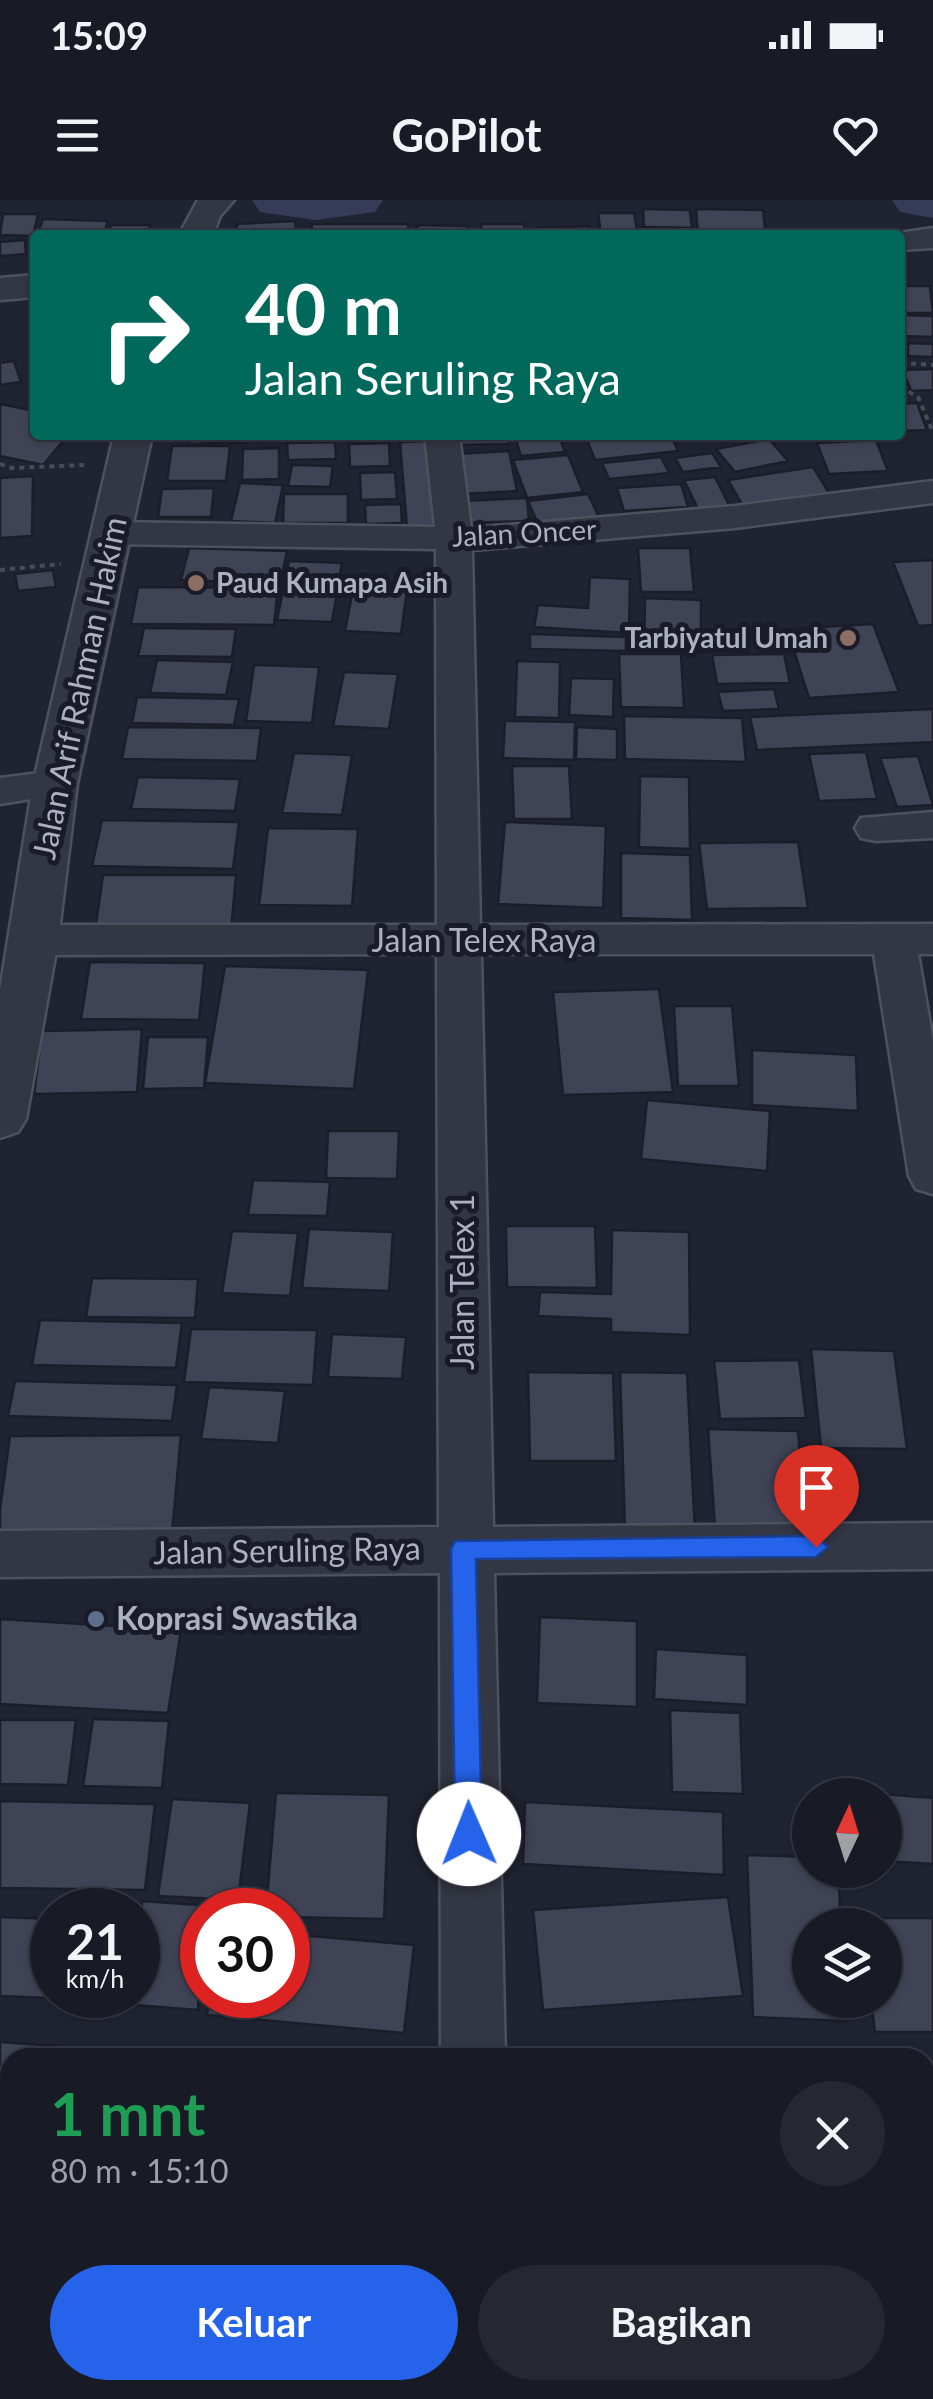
<!DOCTYPE html>
<html lang="id">
<meta charset="utf-8">
<style>
body{margin:0;font-family:Lato,sans-serif;background:#252832;color:#f1f3f6;height:100vh;display:flex;flex-direction:column;font-size:38px;white-space:nowrap}
*{box-sizing:border-box;margin:0}
p{font-size:32px;color:#9fa1a7}
.icon{flex:none;width:55px;height:55px;fill:none;stroke:currentColor;stroke-width:2;stroke-linecap:round;stroke-linejoin:round}
.map{position:relative;flex:1;overflow:hidden}
.sheet{position:absolute;left:0px;top:1848px;width:935px;height:352px;display:flex;flex-direction:column;background:#181b26;border-radius:30px 30px 0 0;box-shadow:0 2px 8px #0004,0 0 0 2px #363943}
.sheet>*{flex:none}
.banner{position:absolute;left:30px;top:30px;width:875px;height:210px;border-radius:10px;box-shadow:0 2px 8px #0004,0 0 0 2px #363943;background:#00695c;color:#fff;overflow:hidden}
.needle{width:65px;rotate:4deg}
.buttons{position:absolute;left:792px;top:1578px;display:grid;gap:20px}
.buttons a{display:grid;place-items:center;width:110px;height:110px;border-radius:50%;background:#181b26;box-shadow:0 2px 8px #0004,0 0 0 2px #363943;font-size:50px}
.speed{position:absolute;left:30px;top:1688px;display:flex;gap:20px;font-size:50px;font-weight:700;text-align:center}
.speed>*{display:grid;place-content:center;width:130px;height:130px;border-radius:50%;background:#181b26;box-shadow:0 2px 8px #0004,0 0 0 2px #363943;line-height:1}
.speed small{font-size:25px;font-weight:400}
.speed .limit{border:15px solid #d22;background:#fff;color:#111}
.pin{position:absolute;display:grid;place-items:center;width:85px;height:85px;color:#fff;margin:-102px -42px;border-radius:50% 50% 50% 0;rotate:-45deg;box-shadow:0 0 10px #0007}
.pin .icon{rotate:45deg}
.me{position:absolute;width:110px;margin:-55px;rotate:359deg;stroke-linejoin:round;filter:drop-shadow(0 0 8px #0008)}
.turn{display:flex;align-items:center;gap:35px;height:210px;padding:0 50px;font-size:45px}
.turn .icon{width:130px;height:130px;stroke-width:2.5}
.turn b{display:block;font-size:70px;line-height:85px}
.round{display:grid;place-items:center;flex:none;width:105px;height:105px;border-radius:52px;background:#252832}
.headline{display:flex;align-items:center;justify-content:space-between;height:170px;padding:0 50px}
h1{font-size:60px;font-weight:700;line-height:75px;color:#1e9e55}
.button{display:flex;gap:20px;margin-top:auto;padding:20px 50px}
.button a{flex:1;height:115px;border-radius:60px;background:#2563eb;color:#fff;font-size:40px;font-weight:700;line-height:115px;text-align:center}
.button a+a{background:#252832;color:#f1f3f6}
.status{display:flex;justify-content:space-between;align-items:center;height:70px;padding:0 50px;background:#181b26;direction:ltr}
.status svg{height:28px;fill:currentColor}
header{display:flex;justify-content:space-between;align-items:center;height:130px;padding:0 50px;background:#181b26;font-size:45px;font-weight:700}
.map>svg:first-child{display:block}
</style>
<div class="status"><b>15:09</b><svg viewBox="0 0 49 12"><path d="M0 12V9h3v3zM5 12V6h3v6zM10 12V3h3v9zM15 12V0h3v12zM26 1h20v11H26zM47 4h2v5h-2z"/></svg></div>
<header><svg class="icon" aria-label="menu" viewBox="0 0 24 24"><path d="M4 6h16M4 12h16M4 18h16"/></svg>GoPilot<svg class="icon" aria-label="heart" viewBox="0 0 24 24"><path d="M12 20l-8-8c-3-5 5-10 8-4 3-6 11-1 8 4z"/></svg></header>
<div class="map">
<svg width="933" height="2199" viewBox="0 0 933 2199">
<rect width="100%" height="100%" fill="#202432"/>
<g fill="none" stroke-linecap="round" stroke-linejoin="round">
<!-- river -->
<path fill="#363c58" fill-rule="evenodd" d="M 252,0 L 383,0 L 375,12 L 315,20 L 260,12 Z
M 892,0 L 933,0 L 933,18 L 900,12 Z"/>
</g>
<!-- building -->
<path fill="#3f4355" stroke="#1b1e2a" stroke-width="2.5" d="M 643,9 L 690,10 L 692,28 L 644,27 Z
M 696,9 L 763,10 L 766,35 L 698,35 Z
M 598,13 L 634,13 L 638,35 L 601,35 Z
M 3,14 L 38,14 L 33,36 L 0,35 Z
M 43,19 L 108,21 L 103,35 L 37,35 Z
M 295,21 L 297,35 L 237,35 L 237,24 Z
M 312,24 L 408,24 L 408,35 L 311,35 Z
M 481,24 L 524,24 L 525,35 L 481,35 Z
M 111,25 L 150,25 L 147,35 L 108,35 Z
M 418,25 L 467,26 L 467,35 L 417,35 Z
M 588,26 L 591,35 L 541,35 L 539,28 Z
M 644,29 L 693,30 L 694,35 L 644,35 Z
M 25,40 L 26,54 L 0,56 L 0,42 Z
M 900,86 L 930,86 L 933,113 L 900,113 Z
M 900,115 L 933,116 L 933,137 L 900,136 Z
M 908,143 L 933,144 L 933,157 L 908,156 Z
M 14,161 L 21,182 L 0,185 L 0,163 Z
M 933,169 L 933,190 L 911,191 L 903,170 Z
M 917,203 L 927,230 L 900,231 L 900,204 Z
M 0,204 L 35,211 L 35,235 L 68,235 L 43,265 L 0,256 Z
M 188,235 L 246,235 L 246,242 L 188,244 Z
M 253,235 L 321,235 L 321,237 L 253,240 Z
M 455,235 L 508,235 L 509,244 L 456,245 Z
M 633,235 L 671,235 L 678,251 L 595,260 L 587,240 Z
M 559,236 L 565,252 L 521,256 L 516,240 Z
M 769,239 L 788,261 L 735,272 L 716,249 Z
M 876,240 L 888,271 L 829,274 L 817,243 Z
M 431,241 L 439,326 L 407,327 L 400,242 Z
M 335,242 L 336,259 L 288,260 L 287,243 Z
M 389,243 L 390,266 L 350,267 L 349,244 Z
M 172,246 L 230,246 L 226,281 L 167,281 Z
M 279,248 L 279,279 L 242,280 L 243,249 Z
M 509,251 L 517,291 L 462,294 L 455,254 Z
M 712,253 L 721,267 L 683,272 L 675,258 Z
M 568,255 L 583,292 L 527,298 L 513,260 Z
M 661,257 L 669,273 L 609,279 L 602,263 Z
M 292,265 L 333,266 L 330,287 L 288,286 Z
M 813,267 L 829,293 L 743,306 L 728,280 Z
M 395,272 L 397,299 L 361,300 L 360,273 Z
M 33,276 L 32,336 L 0,338 L 0,278 Z
M 715,277 L 731,309 L 700,313 L 684,280 Z
M 240,283 L 283,285 L 275,323 L 231,321 Z
M 681,284 L 688,307 L 624,311 L 617,288 Z
M 214,288 L 211,317 L 158,317 L 162,289 Z
M 284,294 L 348,294 L 348,323 L 283,323 Z
M 588,294 L 599,317 L 538,324 L 528,301 Z
M 527,298 L 529,321 L 464,323 L 461,301 Z
M 401,304 L 402,323 L 366,324 L 365,305 Z
M 189,348 L 287,351 L 280,384 L 181,380 Z
M 638,348 L 690,348 L 694,392 L 641,392 Z
M 933,360 L 933,425 L 918,426 L 893,362 Z
M 289,361 L 342,363 L 332,422 L 277,420 Z
M 53,370 L 56,387 L 18,391 L 15,374 Z
M 590,377 L 630,379 L 629,433 L 534,427 L 538,405 L 588,408 Z
M 138,387 L 278,388 L 274,425 L 131,424 Z
M 353,389 L 407,391 L 401,434 L 345,431 Z
M 645,398 L 701,400 L 701,452 L 644,450 Z
M 873,424 L 899,492 L 809,498 L 787,429 Z
M 144,428 L 236,429 L 232,457 L 138,456 Z
M 530,434 L 626,437 L 626,451 L 530,449 Z
M 619,454 L 681,454 L 684,508 L 621,507 Z
M 784,454 L 790,483 L 717,484 L 712,455 Z
M 157,460 L 233,462 L 226,495 L 150,493 Z
M 517,461 L 560,462 L 559,518 L 515,517 Z
M 254,465 L 319,467 L 312,523 L 246,521 Z
M 344,472 L 398,474 L 389,529 L 333,526 Z
M 571,478 L 614,479 L 613,517 L 569,515 Z
M 774,489 L 779,509 L 723,511 L 718,492 Z
M 137,497 L 239,499 L 234,525 L 132,523 Z
M 933,509 L 933,542 L 757,550 L 750,517 Z
M 624,516 L 742,518 L 746,562 L 625,559 Z
M 505,521 L 575,522 L 574,560 L 503,558 Z
M 128,527 L 261,528 L 257,561 L 122,559 Z
M 577,527 L 617,529 L 617,560 L 576,559 Z
M 866,552 L 877,599 L 819,601 L 809,554 Z
M 294,553 L 352,555 L 342,615 L 282,613 Z
M 918,556 L 933,605 L 897,607 L 880,558 Z
M 512,566 L 569,566 L 572,619 L 514,619 Z
M 640,576 L 689,577 L 690,649 L 639,647 Z
M 138,577 L 240,579 L 235,611 L 131,609 Z
M 102,620 L 239,622 L 233,669 L 92,666 Z
M 505,622 L 606,626 L 603,708 L 498,704 Z
M 268,628 L 358,629 L 352,706 L 259,705 Z
M 798,642 L 808,708 L 707,709 L 699,643 Z
M 621,653 L 690,655 L 692,720 L 621,718 Z
M 103,675 L 236,675 L 231,731 L 95,730 Z
M 90,762 L 205,763 L 199,820 L 81,819 Z
M 225,766 L 368,770 L 354,889 L 205,883 Z
M 659,789 L 673,892 L 563,895 L 553,792 Z
M 674,806 L 732,806 L 739,886 L 678,886 Z
M 142,829 L 137,892 L 34,894 L 42,831 Z
M 148,837 L 208,837 L 204,888 L 143,889 Z
M 752,850 L 856,855 L 858,911 L 752,905 Z
M 647,900 L 770,911 L 767,971 L 641,959 Z
M 328,931 L 399,931 L 397,979 L 326,978 Z
M 253,980 L 330,982 L 327,1016 L 248,1015 Z
M 506,1026 L 595,1026 L 597,1088 L 507,1087 Z
M 309,1029 L 393,1032 L 389,1091 L 302,1088 Z
M 612,1030 L 689,1032 L 690,1135 L 611,1132 L 611,1119 L 538,1116 L 540,1092 L 611,1094 Z
M 232,1031 L 298,1033 L 290,1096 L 222,1093 Z
M 92,1078 L 198,1079 L 195,1118 L 86,1117 Z
M 40,1120 L 182,1123 L 176,1168 L 32,1165 Z
M 191,1129 L 317,1130 L 313,1185 L 184,1182 Z
M 332,1134 L 406,1137 L 402,1179 L 328,1177 Z
M 811,1149 L 894,1151 L 907,1249 L 821,1248 Z
M 799,1160 L 806,1218 L 720,1219 L 714,1161 Z
M 528,1172 L 613,1173 L 616,1261 L 530,1261 Z
M 620,1172 L 687,1173 L 695,1331 L 625,1330 Z
M 15,1181 L 177,1185 L 172,1221 L 8,1216 Z
M 209,1187 L 285,1191 L 278,1243 L 201,1239 Z
M 708,1229 L 798,1231 L 806,1329 L 715,1327 Z
M 181,1235 L 171,1344 L 0,1346 L 0,1309 L 10,1236 Z
M 540,1417 L 637,1421 L 637,1507 L 537,1503 Z
M 0,1419 L 181,1430 L 168,1513 L 0,1504 Z
M 656,1449 L 747,1455 L 747,1505 L 654,1499 Z
M 670,1510 L 740,1513 L 743,1594 L 672,1592 Z
M 93,1519 L 169,1521 L 162,1588 L 83,1586 Z
M 0,1520 L 76,1520 L 68,1585 L 0,1584 Z
M 845,1591 L 933,1598 L 933,1664 L 885,1661 L 885,1595 L 845,1595 Z
M 276,1593 L 389,1595 L 384,1719 L 288,1717 L 288,1710 L 266,1710 Z
M 172,1599 L 250,1603 L 238,1700 L 158,1696 Z
M 0,1601 L 155,1604 L 145,1690 L 0,1688 Z
M 525,1602 L 723,1612 L 724,1675 L 523,1664 Z
M 747,1655 L 810,1657 L 810,1670 L 838,1670 L 841,1725 L 810,1725 L 810,1800 L 845,1800 L 847,1821 L 753,1817 Z
M 728,1697 L 743,1796 L 543,1810 L 533,1710 Z
M 142,1701 L 214,1706 L 202,1710 L 198,1810 L 122,1804 L 124,1795 L 138,1795 Z
M 0,1717 L 52,1719 L 52,1795 L 98,1795 L 97,1800 L 0,1796 Z
M 861,1718 L 933,1718 L 933,1832 L 875,1832 L 871,1800 L 885,1800 L 885,1725 L 862,1725 Z
M 288,1734 L 414,1745 L 404,1833 L 207,1815 L 210,1795 L 288,1795 Z
M 0,1842 L 100,1849 L 98,1858 L 10,1858 L 10,2033 L 0,2032 Z
M 0,2054 L 10,2054 L 10,2190 L 96,2190 L 95,2199 L 0,2199 Z
M 925,2089 L 933,2089 L 933,2199 L 829,2199 L 828,2190 L 925,2190 Z
M 127,2190 L 234,2190 L 233,2199 L 126,2199 Z
M 300,2190 L 437,2190 L 437,2199 L 299,2199 Z
M 527,2190 L 710,2190 L 711,2199 L 527,2199 Z"/>
<g fill="none" stroke-linecap="round" stroke-linejoin="round">
<defs>
<path id="minor" d="M 425,235 L 459,235 L 471,328 L 735,306 L 933,281 L 933,303 L 735,328 L 472,350 L 480,725 L 933,724 L 933,754 L 918,754 L 933,841 L 933,994 L 916,989 L 909,976 L 874,754 L 481,754 L 493,1327 L 933,1323 L 933,1369 L 494,1373 L 505,1858 L 441,1858 L 440,1373 L 0,1377 L 0,1331 L 439,1327 L 437,754 L 34,755 L 19,750 L 12,740 L 19,730 L 34,725 L 437,725 L 436,349 L 113,344 L 100,341 L 95,333 L 100,325 L 113,322 L 435,327 Z
M 55,571 L 69,575 L 75,584 L 69,593 L 0,604 L 0,578 Z
M 933,612 L 933,638 L 876,641 L 861,638 L 855,628 L 861,618 Z
M 444,2190 L 514,2190 L 514,2199 L 444,2199 Z"/>
<path id="tertiary" d="M 198,0 L 234,0 L 220,16 L 213,35 L 179,35 Z
M 933,28 L 933,48 L 900,50 L 900,35 L 886,35 Z
M 35,75 L 35,97 L 0,100 L 0,78 Z
M 114,235 L 152,235 L 77,584 L 58,740 L 26,919 L 18,932 L 0,938 L 0,790 L 33,584 Z"/>
</defs>
<!-- minor casing -->
<use href="#minor" stroke="#4e515e" stroke-width="5"/>
<!-- tertiary casing -->
<use href="#tertiary" stroke="#4e515e" stroke-width="5"/>
<!-- path -->
<path stroke="#444f55" stroke-width="4" stroke-dasharray="5 5" stroke-linecap="butt" d="M 901,163 L 933,165
M 900,178 L 901,162
M 900,187 L 918,197 L 933,232
M 0,264 L 12,268 L 84,265
M 0,370 L 61,364"/>
<!-- minor -->
<use href="#minor" fill="#333743" fill-rule="evenodd"/>
<!-- tertiary -->
<use href="#tertiary" fill="#333743" fill-rule="evenodd"/>
</g>
<!-- route -->
<path fill="#2563eb" stroke="#184099" stroke-width="2.5" d="M 816,1336 L 828,1347 L 816,1357 L 476,1359 L 482,1634 L 478,1643 L 469,1647 L 459,1643 L 455,1634 L 451,1349 L 455,1341 Z"/>
<!-- markers -->
<g fill="#8d6e63" stroke="#191c28" stroke-width="4">
<circle cx="196" cy="383" r="10"/>
<circle cx="848" cy="438" r="10"/>
</g>
<circle fill="#5c6f8a" stroke="#191c28" stroke-width="4" cx="96" cy="1419" r="10"/>
<g text-anchor="middle" stroke-width="10" stroke-linejoin="round" paint-order="stroke">
<!-- far-street labels -->
<g font-size="28" fill="#adb0c0" stroke="#191c28">
<text transform="translate(524 333) rotate(-3)" y="10">Jalan Oncer</text>
</g>
<!-- far-poi labels -->
<g font-size="28" font-weight="bold" fill="#adb0c0" stroke="#191c28" text-anchor="start">
<text x="216" y="393">Paud Kumapa Asih</text>
<text x="828" y="448" text-anchor="end">Tarbiyatul Umah</text>
</g>
<!-- street labels -->
<g font-size="32" fill="#adb0c0" stroke="#191c28">
<text transform="translate(80 488) rotate(-78)" y="11">Jalan Arif Rahman Hakim</text>
<text x="484" y="752">Jalan Telex Raya</text>
<text transform="translate(463 1082) rotate(-90)" y="11">Jalan Telex 1</text>
<text transform="translate(287 1351) rotate(-1)" y="11">Jalan Seruling Raya</text>
</g>
<!-- poi labels -->
<g font-size="32" font-weight="bold" fill="#adb0c0" stroke="#191c28" text-anchor="start">
<text x="116" y="1430">Koprasi Swastika</text>
</g>
</g>
</svg>
<div class="buttons">
<a><svg class="needle" viewBox="-14 -14 28 28"><path d="M0-13l5 13h-10z" fill="#e53935"/><path d="M0 13l5-13h-10z" fill="#9fa1a7"/></svg></a>
<a><svg class="icon" aria-label="layers" viewBox="0 0 24 24"><path d="M12 4l9 5-9 5-9-5zM3 14l9 5 9-5"/></svg></a>
</div>
<div class="speed"><div>21<small>km/h</small></div><div class="limit">30</div></div>
<div class="pin" style="left:816px;top:1347px;background:#d93025"><svg class="icon" aria-label="arrive" viewBox="0 0 24 24"><path d="M6 21V4h12l-3 4 3 4H6"/></svg></div>
<svg class="me" style="left:469px;top:1634px" viewBox="-20 -20 40 40"><circle r="19" fill="#fff"/><path d="M0-13L10 11 0 6-10 11z" fill="#2563eb"/></svg>
<div class="banner">
<div class="turn"><svg class="icon" aria-label="right" viewBox="0 0 24 24"><path d="M7 20v-9h11M14 6l5 5-5 5"/></svg><div><b>40 m</b>Jalan Seruling Raya</div></div>
</div>
<section class="sheet">
<div class="headline"><div><h1>1 mnt</h1><p>80 m · 15:10</p></div><a class="round"><svg class="icon" aria-label="close" viewBox="0 0 24 24"><path d="M6 6l12 12M18 6L6 18"/></svg></a></div>
<div class="button"><a>Keluar</a><a>Bagikan</a></div>
</section>
</div>
